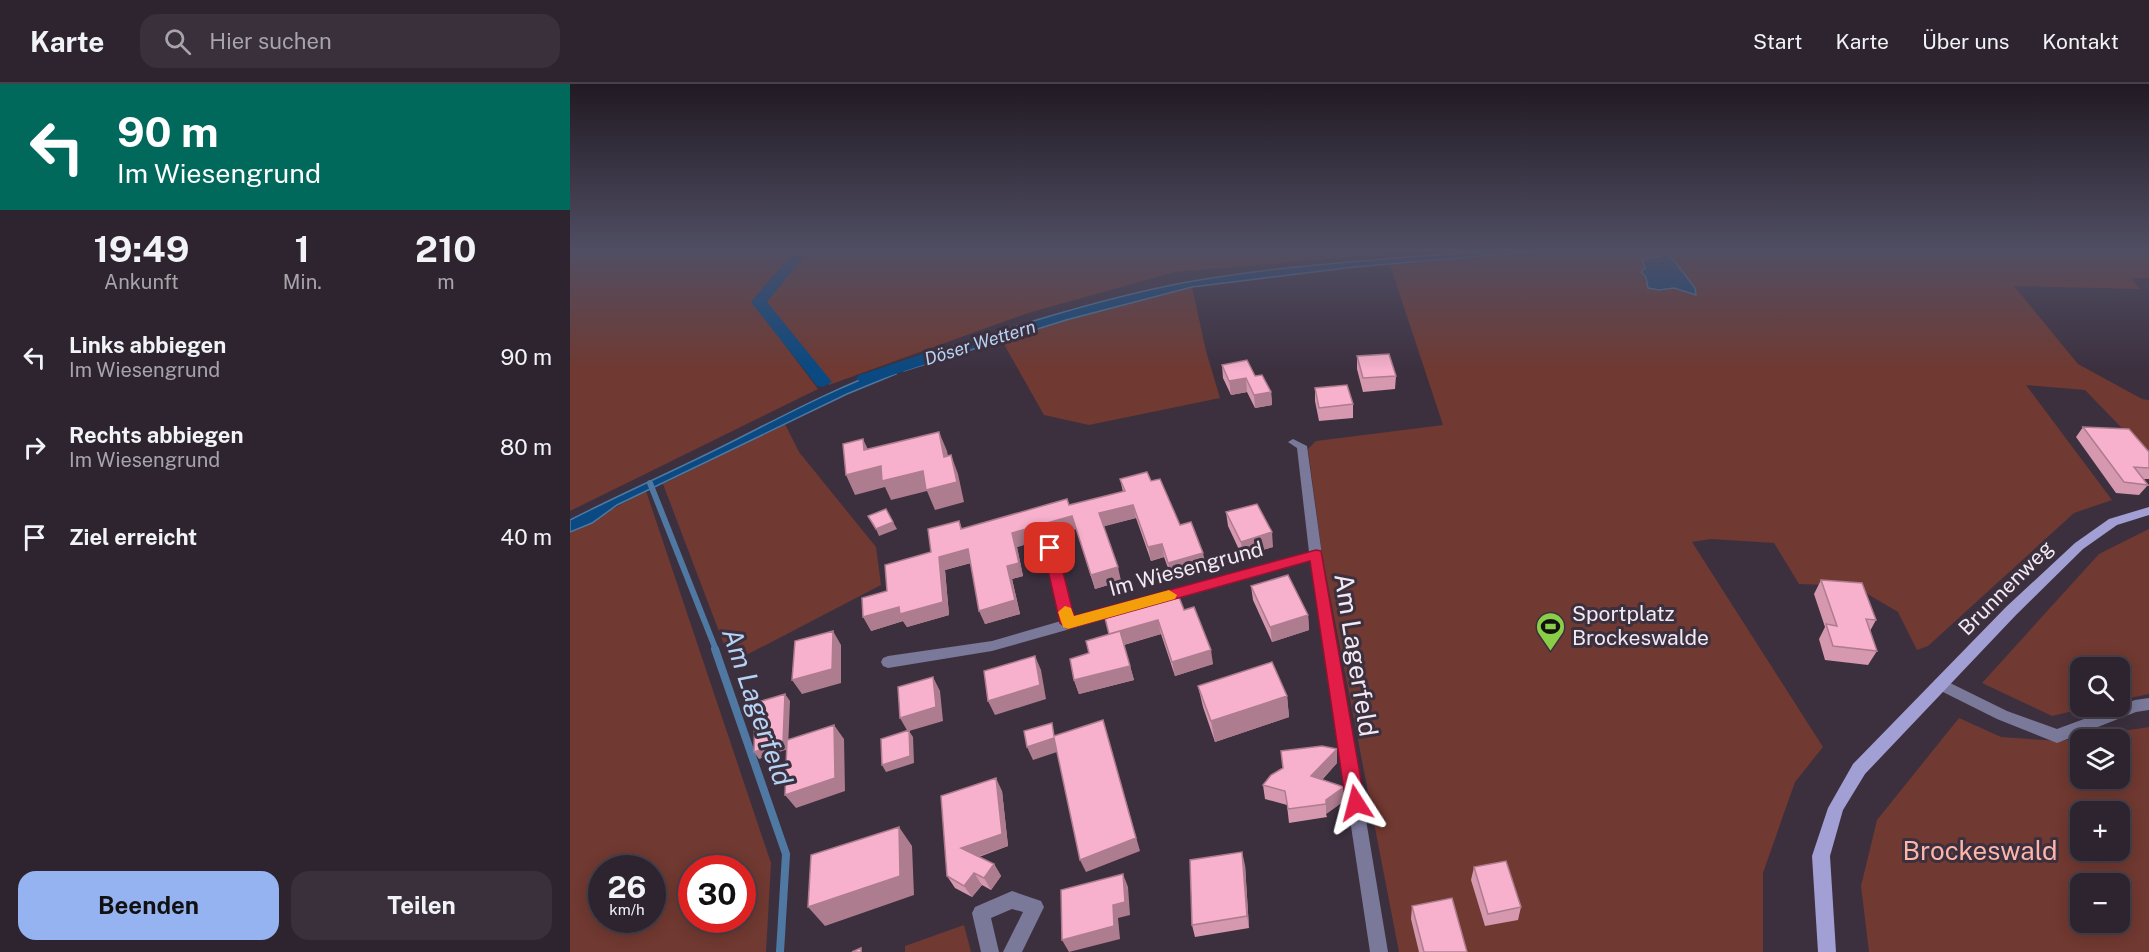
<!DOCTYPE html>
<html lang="de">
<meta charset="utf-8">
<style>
body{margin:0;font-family:"Public Sans",sans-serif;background:#39303b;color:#f1f3f6;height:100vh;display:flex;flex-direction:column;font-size:22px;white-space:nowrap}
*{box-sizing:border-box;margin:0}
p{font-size:20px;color:#a7a4aa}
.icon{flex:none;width:33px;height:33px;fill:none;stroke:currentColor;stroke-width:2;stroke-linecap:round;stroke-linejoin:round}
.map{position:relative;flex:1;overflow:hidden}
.drawer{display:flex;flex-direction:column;background:#2d242f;width:570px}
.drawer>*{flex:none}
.guide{background:#00695c;color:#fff;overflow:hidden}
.fabs{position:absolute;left:1500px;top:573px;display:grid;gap:12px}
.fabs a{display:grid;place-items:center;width:60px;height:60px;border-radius:12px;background:#2d242f;box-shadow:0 3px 15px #0003,0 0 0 2px #48414b;font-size:30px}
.speed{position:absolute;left:18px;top:771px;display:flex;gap:12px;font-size:30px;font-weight:700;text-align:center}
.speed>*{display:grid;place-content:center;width:78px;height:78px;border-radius:50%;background:#2d242f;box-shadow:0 3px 15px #0003,0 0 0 2px #48414b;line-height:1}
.speed small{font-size:15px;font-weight:400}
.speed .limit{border:9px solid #d22;background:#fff;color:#111}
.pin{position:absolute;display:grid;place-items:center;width:51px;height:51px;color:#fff;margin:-26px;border-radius:12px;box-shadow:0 3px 9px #0006}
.me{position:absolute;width:66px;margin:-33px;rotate:351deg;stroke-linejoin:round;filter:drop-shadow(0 0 4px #0008)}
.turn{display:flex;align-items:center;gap:21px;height:126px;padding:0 18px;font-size:27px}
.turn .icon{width:78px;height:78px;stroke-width:2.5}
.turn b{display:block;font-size:42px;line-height:51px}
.eta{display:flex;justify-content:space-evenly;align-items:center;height:102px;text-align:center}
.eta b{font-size:36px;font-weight:700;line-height:42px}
.primary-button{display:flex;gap:12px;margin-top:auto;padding:12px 18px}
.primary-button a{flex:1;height:69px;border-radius:18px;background:#95b2f1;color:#111;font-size:24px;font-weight:700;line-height:69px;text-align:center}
.primary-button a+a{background:#39303b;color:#f1f3f6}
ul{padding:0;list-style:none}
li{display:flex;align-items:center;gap:18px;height:90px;padding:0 18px}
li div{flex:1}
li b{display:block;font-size:22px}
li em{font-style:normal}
header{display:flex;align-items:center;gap:36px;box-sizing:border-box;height:84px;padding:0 30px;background:#2d242f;border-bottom:2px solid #48414b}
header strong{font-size:28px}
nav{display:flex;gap:33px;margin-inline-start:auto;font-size:21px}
.search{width:420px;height:54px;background:#39303b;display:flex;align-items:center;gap:15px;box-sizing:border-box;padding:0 21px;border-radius:18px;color:#a7a4aa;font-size:22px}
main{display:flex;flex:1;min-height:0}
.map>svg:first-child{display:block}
</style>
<header>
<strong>Karte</strong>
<div class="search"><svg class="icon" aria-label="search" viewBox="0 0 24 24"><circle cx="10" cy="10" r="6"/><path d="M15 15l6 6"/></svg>Hier suchen</div>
<nav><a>Start</a><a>Karte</a><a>Über uns</a><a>Kontakt</a></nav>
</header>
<main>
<section class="drawer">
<div class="guide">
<div class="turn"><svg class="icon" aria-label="left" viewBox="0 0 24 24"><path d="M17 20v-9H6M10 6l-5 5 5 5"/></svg><div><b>90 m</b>Im Wiesengrund</div></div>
</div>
<div class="eta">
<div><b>19:49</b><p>Ankunft</p></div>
<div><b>1</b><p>Min.</p></div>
<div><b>210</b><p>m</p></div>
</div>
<ul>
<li><svg class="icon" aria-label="left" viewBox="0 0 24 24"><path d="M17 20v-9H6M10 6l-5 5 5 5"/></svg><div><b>Links abbiegen</b><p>Im Wiesengrund</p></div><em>90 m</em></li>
<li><svg class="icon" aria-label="right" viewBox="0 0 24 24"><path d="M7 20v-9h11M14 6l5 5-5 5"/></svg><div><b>Rechts abbiegen</b><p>Im Wiesengrund</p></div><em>80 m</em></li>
<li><svg class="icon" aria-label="arrive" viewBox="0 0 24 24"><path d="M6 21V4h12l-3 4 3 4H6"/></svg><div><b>Ziel erreicht</b></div><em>40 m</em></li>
</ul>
<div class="primary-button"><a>Beenden</a><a>Teilen</a></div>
</section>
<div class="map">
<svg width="1579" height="868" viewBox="0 0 1579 868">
<rect width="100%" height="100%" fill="#3c303f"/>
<!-- green -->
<path fill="#703931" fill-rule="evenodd" d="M 0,166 L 226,166 L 184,220 L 248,305 L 0,427 Z
M 234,166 L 863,166 L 605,188 L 458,229 L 259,301 L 193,218 Z
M 982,166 L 1579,166 L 1579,194 L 1561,194 L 1570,205 L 1444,202 L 1508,280 L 1572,315 L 1579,316 L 1579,372 L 1515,306 L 1456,301 L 1542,416 L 1504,429 L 1358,562 L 1347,566 L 1328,528 L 1284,502 L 1229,500 L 1204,459 L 1141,455 L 1122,458 L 1253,663 L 1225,698 L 1193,789 L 1193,868 L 829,868 L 752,470 L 738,365 L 746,357 L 873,341 L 820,181 Z
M 622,203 L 636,267 L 650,314 L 519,341 L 474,331 L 431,255 L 558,217 Z
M 215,340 L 229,368 L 306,463 L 311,501 L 161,579 L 93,400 Z
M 76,407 L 201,779 L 196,868 L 0,868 L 0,448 ZM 32,784 L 82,784 L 82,836 L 32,836 ZM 122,784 L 172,784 L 172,836 L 122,836 Z
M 1579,445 L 1579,610 L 1550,616 L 1550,584 L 1510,584 L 1510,622 L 1520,623 L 1482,632 L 1412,599 L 1529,470 Z
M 1389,634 L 1431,653 L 1489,657 L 1579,643 L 1579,868 L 1299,868 L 1291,802 L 1307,736 ZM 1510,656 L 1550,656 L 1550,694 L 1510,694 ZM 1510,728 L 1550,728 L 1550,766 L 1510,766 ZM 1510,800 L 1550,800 L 1550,838 L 1510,838 Z
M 394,841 L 401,868 L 335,868 L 335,862 Z"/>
<!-- water -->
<path fill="#0a4981" stroke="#4f79a3" stroke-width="1.5" d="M 928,166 L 982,166 L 784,183 L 622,203 L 496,236 L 334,287 L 328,281 C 421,250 515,218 612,199 C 716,180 823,175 928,166 Z
M 1099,170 L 1125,204 L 1126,211 L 1104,204 L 1089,206 L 1078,204 L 1076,193 L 1071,188 L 1075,184 L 1072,176 Z
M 321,284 L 326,290 L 277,310 L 47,421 L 22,439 L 0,448 L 0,436 C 45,413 90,393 135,371 C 197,341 256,307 321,284 Z"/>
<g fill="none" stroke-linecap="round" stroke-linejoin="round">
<!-- stream-far1 -->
<path stroke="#4f79a3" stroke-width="6" d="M 80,399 L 146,566"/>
<!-- stream -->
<path stroke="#4f79a3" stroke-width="8" d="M 145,565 L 216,770 L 210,868"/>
<!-- canal -->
<path fill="#0a4981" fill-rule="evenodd" d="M 225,166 L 239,166 L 197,218 L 262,298 L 253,303 L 247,302 L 181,218 Z
M 356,269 L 364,274 L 362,278 L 295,300 L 286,295 L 289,291 Z"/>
<!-- street -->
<path fill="#7a799a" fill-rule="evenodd" d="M 723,355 L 737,362 L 752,471 L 818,868 L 800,868 L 741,477 L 422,567 L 318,584 L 313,582 L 311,578 L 313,574 L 318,572 L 422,557 L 491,537 L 474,464 L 480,460 L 486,464 L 504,534 L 739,468 L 727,364 L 718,358 Z
M 1370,594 L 1437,627 L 1487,645 L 1565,616 L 1579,614 L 1579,626 L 1566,628 L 1487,659 L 1427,635 L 1365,604 L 1363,600 L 1365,596 Z
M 442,807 L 471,817 L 474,823 L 452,868 L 433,868 L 453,828 L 442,825 L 421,834 L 429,868 L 411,868 L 402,829 L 405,823 Z"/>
<!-- secondary -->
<path fill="#a19fd4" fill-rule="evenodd" d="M 1579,423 L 1579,431 L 1547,441 L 1513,465 L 1446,531 L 1295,690 L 1273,726 L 1260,772 L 1266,868 L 1248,868 L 1242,772 L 1258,724 L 1283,680 L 1436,523 L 1505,459 L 1539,435 Z"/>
</g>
<!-- wall -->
<path fill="#d598af" d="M 787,272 L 826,292 L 825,305 L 793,308 L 787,285 Z
M 652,281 L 685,292 L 701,308 L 702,321 L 685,324 L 677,308 L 661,311 L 653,294 Z
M 745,304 L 783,320 L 783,334 L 749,337 L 745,317 Z
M 1513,343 L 1579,368 L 1579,395 L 1573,395 L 1578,401 L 1569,411 L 1546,409 L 1506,353 Z
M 550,395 L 581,397 L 636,482 L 601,492 L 594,473 L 581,477 L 566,434 L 533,442 L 551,497 L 525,505 L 506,445 L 447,463 L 453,492 L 442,495 L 450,530 L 415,540 L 401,479 L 375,486 L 379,531 L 337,543 L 333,537 L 301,547 L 317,507 L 361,468 L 389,437 L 392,445 L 499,421 L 553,408 Z
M 656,428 L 703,463 L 672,472 L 658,442 Z
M 1251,496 L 1306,536 L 1300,547 L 1307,567 L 1298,581 L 1255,576 L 1249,555 L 1255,543 L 1244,510 Z
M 681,502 L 738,531 L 739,546 L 702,558 L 683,516 Z
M 583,516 L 614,526 L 643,580 L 605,592 L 591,550 L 554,561 L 564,596 L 509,610 L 504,596 L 519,569 L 539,550 L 584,520 Z
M 628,602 L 717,612 L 719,633 L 645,658 L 633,623 Z
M 767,679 L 752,696 L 774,703 L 774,717 L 756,730 L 757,733 L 719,739 L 717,721 L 695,715 L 693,701 Z
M 432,707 L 438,762 L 409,773 L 424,780 L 431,792 L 421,806 L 412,801 L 402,813 L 385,804 L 377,792 Z
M 675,781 L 679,844 L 625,853 L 622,841 Z
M 904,783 L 951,823 L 948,836 L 915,842 L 901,796 Z
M 842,822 L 897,868 L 849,868 L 841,835 Z"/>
<!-- shaded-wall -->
<path fill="#ae7c8f" d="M 676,294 L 677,308 L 661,311 L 659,297 Z
M 701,308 L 702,321 L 685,324 L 684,311 Z
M 369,348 L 377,367 L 382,392 L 374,373 Z
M 293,355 L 302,374 L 311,382 L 317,396 L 381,371 L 388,390 L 394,418 L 365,426 L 357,407 L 321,416 L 315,403 L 285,411 L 276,391 L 294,366 Z
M 563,421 L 566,434 L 532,443 L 529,429 Z
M 502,432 L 506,445 L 447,463 L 453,492 L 442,495 L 450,530 L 415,540 L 409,527 L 442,449 Z
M 323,438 L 327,445 L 309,452 L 306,445 Z
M 702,448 L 703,463 L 672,472 L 671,458 Z
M 592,460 L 594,473 L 581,477 L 578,463 Z
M 398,465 L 404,478 L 375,486 L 379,531 L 337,543 L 333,537 L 301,547 L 293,533 L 369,473 Z
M 633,469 L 636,482 L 601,492 L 598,479 Z
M 548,483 L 551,497 L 525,505 L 521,491 Z
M 738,531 L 739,546 L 702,558 L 700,543 Z
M 588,536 L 591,550 L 543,564 L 539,550 Z
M 263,547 L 271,561 L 271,599 L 232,610 L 222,596 Z
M 641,566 L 643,580 L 605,592 L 602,578 Z
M 465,572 L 471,586 L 476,615 L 425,631 L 418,617 Z
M 560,582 L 564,596 L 509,610 L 504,596 Z
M 363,593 L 370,607 L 373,637 L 339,647 L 343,653 L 344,679 L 316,688 L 312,681 L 338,648 L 330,634 Z
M 215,610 L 220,617 L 218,665 L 189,675 L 184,668 Z
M 717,612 L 719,633 L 645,658 L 641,637 Z
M 533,636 L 570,767 L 516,788 L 510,776 Z
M 264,641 L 274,655 L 275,707 L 226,724 L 215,711 Z
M 484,654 L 490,667 L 463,676 L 457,663 Z
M 767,665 L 767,679 L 742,706 L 741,692 Z
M 426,694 L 432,707 L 438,762 L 398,776 L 391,764 Z
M 774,703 L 774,717 L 756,730 L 756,716 Z
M 329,743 L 342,762 L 344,811 L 255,842 L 238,823 Z
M 672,768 L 675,781 L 679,844 L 677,832 Z
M 424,780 L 431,792 L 421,806 L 414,794 Z
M 404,789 L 412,801 L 402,813 L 394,802 Z
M 553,790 L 558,803 L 560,831 L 548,834 L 550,855 L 499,868 L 492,856 L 543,821 Z"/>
<!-- building -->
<path fill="#f8b1cc" stroke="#ae7c8f" stroke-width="1.5" d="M 819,270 L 826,292 L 793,294 L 787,272 Z
M 677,276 L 685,292 L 692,291 L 701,308 L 684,311 L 676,294 L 659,297 L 652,281 Z
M 777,301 L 783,320 L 749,324 L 745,304 Z
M 1513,343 L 1559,345 L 1579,368 L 1579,384 L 1564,383 L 1578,401 L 1554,398 Z
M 369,348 L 374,373 L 381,371 L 387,398 L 356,406 L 353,387 L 312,397 L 311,382 L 276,391 L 273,360 L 293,355 L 294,366 Z
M 577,388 L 581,397 L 590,395 L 610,441 L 621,438 L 633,469 L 598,479 L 592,460 L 578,463 L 563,421 L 529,429 L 548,483 L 521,491 L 502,432 L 442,449 L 449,479 L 437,482 L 445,516 L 409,527 L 398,465 L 369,473 L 373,518 L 330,530 L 329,523 L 293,533 L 292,514 L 317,507 L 315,481 L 361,468 L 358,445 L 389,437 L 391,445 L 497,415 L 499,421 L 555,407 L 550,395 Z
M 687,420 L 702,448 L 671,458 L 656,428 Z
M 316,425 L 323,438 L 306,445 L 298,432 Z
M 718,491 L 738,531 L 700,543 L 681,502 Z
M 1251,496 L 1292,499 L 1306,536 L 1296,535 L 1307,567 L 1263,562 L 1256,540 L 1267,542 Z
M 607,508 L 614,526 L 624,523 L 641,566 L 602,578 L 588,536 L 539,550 L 535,534 L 584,520 L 583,516 Z
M 263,547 L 262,585 L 222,596 L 225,557 Z
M 550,547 L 560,582 L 504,596 L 500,575 L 519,569 L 516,557 Z
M 465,572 L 470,601 L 418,617 L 414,587 Z
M 702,578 L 717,612 L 641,637 L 628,602 Z
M 363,593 L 366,623 L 330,634 L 328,603 Z
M 215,610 L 213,658 L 184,668 L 185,619 Z
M 533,636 L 566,754 L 510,776 L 484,654 L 457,663 L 454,647 L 482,639 L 484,652 Z
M 264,641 L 265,694 L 215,711 L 217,656 Z
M 339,646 L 340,672 L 312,681 L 311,655 Z
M 752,662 L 767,665 L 741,692 L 774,703 L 756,716 L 756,720 L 718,725 L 715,707 L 693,701 L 701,691 L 713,684 L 711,667 Z
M 426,694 L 432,750 L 391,764 L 424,780 L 414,794 L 404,789 L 394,802 L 377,792 L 371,712 Z
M 329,743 L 330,792 L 238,823 L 241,771 Z
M 672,768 L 677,832 L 622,841 L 620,776 Z
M 936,777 L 951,823 L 918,830 L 904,783 Z
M 553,790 L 555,818 L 543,821 L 544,842 L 492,856 L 491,806 Z
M 882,814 L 897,868 L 854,868 L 842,822 Z
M 291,864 L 291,868 L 282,868 Z"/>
<!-- sky -->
<linearGradient id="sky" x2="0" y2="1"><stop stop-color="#211a23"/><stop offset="0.58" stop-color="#504e63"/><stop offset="1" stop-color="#504e63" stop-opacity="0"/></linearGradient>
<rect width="1579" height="287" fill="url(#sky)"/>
<!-- route -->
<path fill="#e11d48" stroke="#92132f" stroke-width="1.5" d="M 480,459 L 487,464 L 504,532 L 746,466 L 751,467 L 795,719 L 792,725 L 786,727 L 779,725 L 776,719 L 740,477 L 498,545 L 490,539 L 473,464 Z"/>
<!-- slow -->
<path fill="#f59e0b" d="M 599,506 L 607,511 L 605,515 L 498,545 L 493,543 L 488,528 L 495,522 L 501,524 L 504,532 Z"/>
<!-- icons -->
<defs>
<symbol id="stadium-pin" viewBox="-11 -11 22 30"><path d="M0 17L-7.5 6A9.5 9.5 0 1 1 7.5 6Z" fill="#8ace48" stroke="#3c303f"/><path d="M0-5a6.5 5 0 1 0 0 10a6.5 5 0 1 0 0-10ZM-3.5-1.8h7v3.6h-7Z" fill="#111"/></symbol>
</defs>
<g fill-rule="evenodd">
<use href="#stadium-pin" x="964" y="526" width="33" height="45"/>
</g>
<g text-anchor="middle" stroke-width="6" stroke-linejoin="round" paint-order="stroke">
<!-- far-water labels -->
<g font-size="18" font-style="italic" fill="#b6d3f5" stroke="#3c303f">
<text transform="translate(410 259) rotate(-17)" y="6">Döser Wettern</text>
</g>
<!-- street labels -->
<g font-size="21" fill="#f1e9f3" stroke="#3c303f">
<text transform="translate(616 485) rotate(-15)" y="7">Im Wiesengrund</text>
<text transform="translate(1436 504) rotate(-45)" y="7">Brunnenweg</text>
</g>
<!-- poi labels -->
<g font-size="21" fill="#f1e9f3" stroke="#3c303f" text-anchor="start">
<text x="1002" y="537">Sportplatz<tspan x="1002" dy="24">Brockeswalde</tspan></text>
</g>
<!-- near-street labels -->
<g font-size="26" fill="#f1e9f3" stroke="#3c303f">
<text transform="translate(786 571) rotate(81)" y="9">Am Lagerfeld</text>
</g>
<!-- near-park labels -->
<g font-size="26" fill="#fbb5a9" stroke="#3c303f">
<text x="1410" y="776">Brockeswald</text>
</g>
<!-- near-water labels -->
<g font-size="27" font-style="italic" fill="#b6d3f5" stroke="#3c303f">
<text transform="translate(187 623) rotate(71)" y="9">Am Lagerfeld</text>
</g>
</g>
</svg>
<div class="fabs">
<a><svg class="icon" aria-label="search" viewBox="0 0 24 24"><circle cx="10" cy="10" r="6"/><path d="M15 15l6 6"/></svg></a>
<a><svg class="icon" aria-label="layers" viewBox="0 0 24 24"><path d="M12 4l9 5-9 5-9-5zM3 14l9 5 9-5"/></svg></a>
<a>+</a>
<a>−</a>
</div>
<div class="speed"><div>26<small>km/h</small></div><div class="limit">30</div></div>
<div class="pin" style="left:480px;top:464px;background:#d93025"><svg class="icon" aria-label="arrive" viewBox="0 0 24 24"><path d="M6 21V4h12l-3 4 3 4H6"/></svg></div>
<svg class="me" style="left:786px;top:719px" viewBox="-20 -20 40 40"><path d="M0-17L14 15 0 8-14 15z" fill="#e11d48" stroke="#fff" stroke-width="4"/></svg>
</div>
</main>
